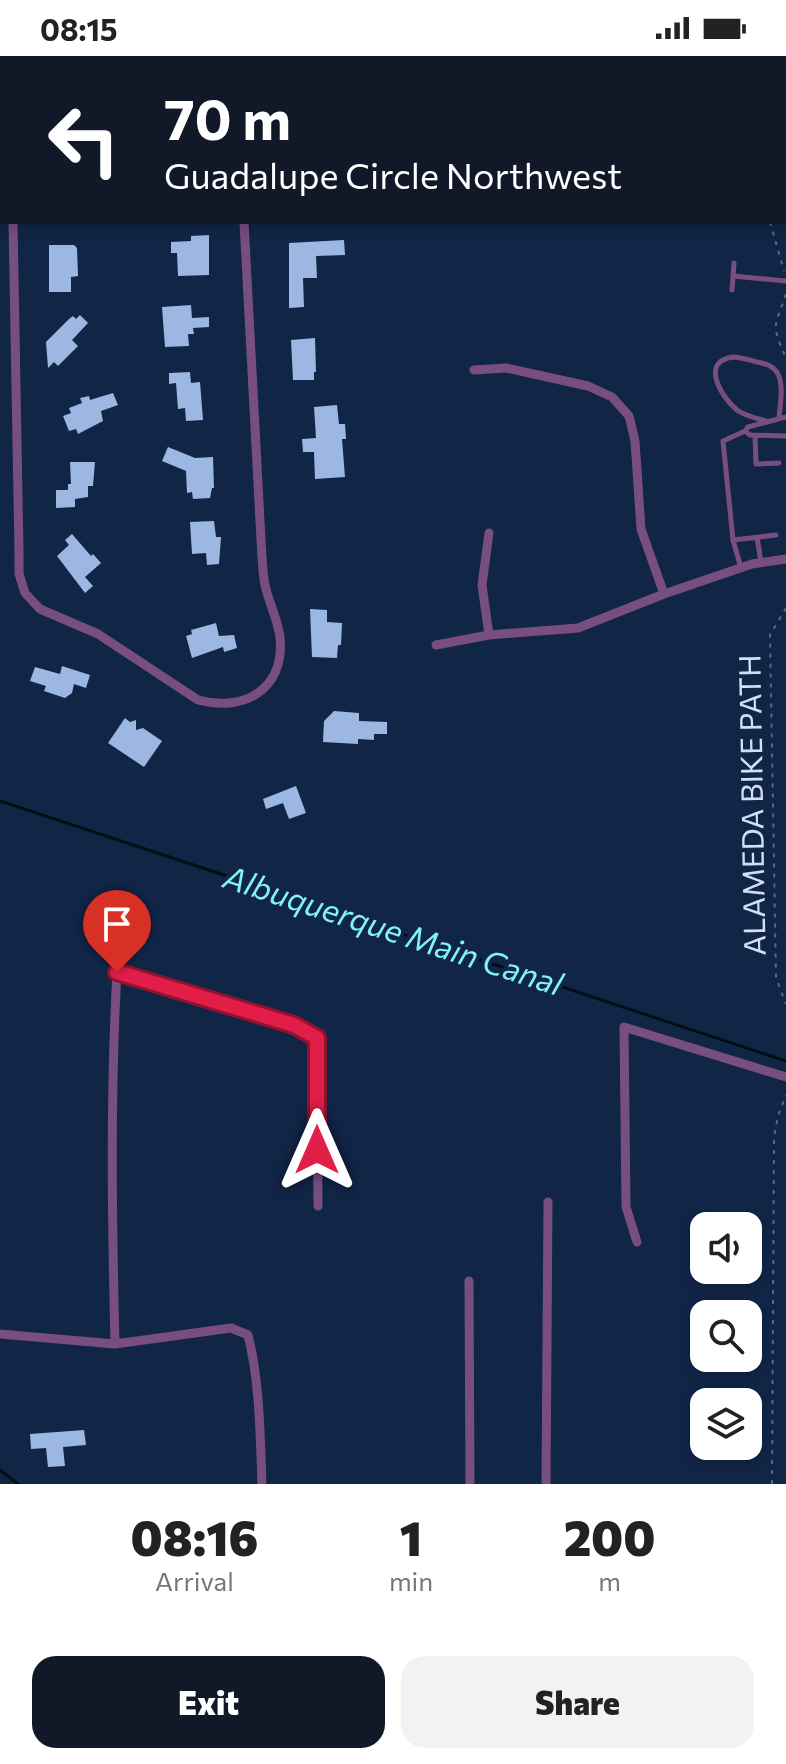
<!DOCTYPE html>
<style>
body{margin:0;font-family:Commissioner,sans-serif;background:#f2f2f2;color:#222;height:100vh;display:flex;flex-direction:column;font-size:30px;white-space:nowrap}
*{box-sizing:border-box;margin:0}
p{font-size:26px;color:#767676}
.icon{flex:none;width:44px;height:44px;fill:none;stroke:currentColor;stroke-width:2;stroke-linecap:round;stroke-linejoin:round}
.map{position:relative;height:1428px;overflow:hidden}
.side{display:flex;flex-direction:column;background:#fff;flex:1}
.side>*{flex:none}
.guide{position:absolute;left:0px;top:0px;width:786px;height:168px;box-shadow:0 4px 12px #0003;background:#111827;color:#fff;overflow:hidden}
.tools{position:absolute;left:690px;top:1156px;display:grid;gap:16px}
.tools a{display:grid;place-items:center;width:72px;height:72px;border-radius:16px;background:#fff;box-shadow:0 4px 12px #0003;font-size:40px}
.pin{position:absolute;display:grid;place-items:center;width:68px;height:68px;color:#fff;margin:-82px -34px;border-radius:50% 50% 50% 0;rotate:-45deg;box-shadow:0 0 8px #0007}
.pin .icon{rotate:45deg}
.me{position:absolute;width:88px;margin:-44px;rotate:0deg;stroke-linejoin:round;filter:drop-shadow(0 0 6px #0008)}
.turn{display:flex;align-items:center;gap:28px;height:168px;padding:0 32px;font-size:36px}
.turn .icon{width:104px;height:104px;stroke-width:2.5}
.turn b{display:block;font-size:56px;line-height:68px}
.eta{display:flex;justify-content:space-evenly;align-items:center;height:136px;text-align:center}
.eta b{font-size:48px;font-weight:800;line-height:56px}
.primary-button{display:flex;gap:16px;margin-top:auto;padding:16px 32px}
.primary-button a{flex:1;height:92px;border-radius:24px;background:#111827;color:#fff;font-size:32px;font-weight:800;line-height:92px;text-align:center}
.primary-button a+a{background:#f2f2f2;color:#222}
.status{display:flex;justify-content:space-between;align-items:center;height:56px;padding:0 40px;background:#fff;direction:ltr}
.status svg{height:22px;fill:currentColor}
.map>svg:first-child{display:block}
</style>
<div class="status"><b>08:15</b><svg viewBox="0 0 49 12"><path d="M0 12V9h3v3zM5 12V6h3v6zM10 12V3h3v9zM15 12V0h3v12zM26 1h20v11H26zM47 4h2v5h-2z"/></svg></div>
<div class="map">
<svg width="786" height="1428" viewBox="0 0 786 1428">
<rect width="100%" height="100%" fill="#112547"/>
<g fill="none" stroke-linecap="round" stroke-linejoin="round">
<!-- stream -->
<path stroke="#000f11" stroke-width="3" d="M 611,0 L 615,2
M 0,745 L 786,1005
M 0,1414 L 18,1428"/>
</g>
<!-- building -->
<path fill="#9db7e3" d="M 209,179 L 209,219 L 178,220 L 177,197 L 171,197 L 171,186 L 191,185 L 191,180 Z
M 344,184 L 345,199 L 316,200 L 317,222 L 303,222 L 304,251 L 289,252 L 289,187 Z
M 49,189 L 74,189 L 77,192 L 78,220 L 71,221 L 71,236 L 49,236 Z
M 191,249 L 192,262 L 209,261 L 209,271 L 193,272 L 194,278 L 188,278 L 189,290 L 165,291 L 162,251 Z
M 80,259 L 88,267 L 72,284 L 78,290 L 58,310 L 54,306 L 48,312 L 46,286 L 69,263 L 73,260 L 76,263 Z
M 315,282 L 316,316 L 314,316 L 314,324 L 293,324 L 291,284 Z
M 190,316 L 191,327 L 200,326 L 203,364 L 186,365 L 185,352 L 178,353 L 176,327 L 169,328 L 169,317 Z
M 113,337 L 118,349 L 101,355 L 103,365 L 78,378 L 76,373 L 69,375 L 63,360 L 71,357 L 69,352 L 82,347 L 80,342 L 89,340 L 90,344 Z
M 337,349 L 339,368 L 345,368 L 346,383 L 342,383 L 345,421 L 315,423 L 314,396 L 303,396 L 302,383 L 316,382 L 314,351 Z
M 168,391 L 195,402 L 213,401 L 214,432 L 212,432 L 210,442 L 193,443 L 192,436 L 187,437 L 186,415 L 162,405 Z
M 70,406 L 95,406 L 93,430 L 88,430 L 88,441 L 75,443 L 75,451 L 56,452 L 56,434 L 68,434 L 68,428 L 71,428 Z
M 214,465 L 216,481 L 221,481 L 219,508 L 207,509 L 206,497 L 192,498 L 190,466 Z
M 72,478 L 91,500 L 93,498 L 101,507 L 85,521 L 93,530 L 85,537 L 57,500 L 69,489 L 65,484 Z
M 310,553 L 327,554 L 327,566 L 342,567 L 341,589 L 338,589 L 337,602 L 312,601 Z
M 216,567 L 219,580 L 234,579 L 237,592 L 224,596 L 223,591 L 192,602 L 186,580 L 192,578 L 191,574 Z
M 62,610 L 90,619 L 86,632 L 74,628 L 72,637 L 65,642 L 44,635 L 46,630 L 30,625 L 35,611 L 60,618 Z
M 334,655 L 359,657 L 359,665 L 387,666 L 387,678 L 374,678 L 374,684 L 358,683 L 358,688 L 323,686 L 324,665 Z
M 125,662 L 130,666 L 136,664 L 136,674 L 143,672 L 162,685 L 144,711 L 108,687 Z
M 296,730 L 306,757 L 289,763 L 283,747 L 266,753 L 263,743 Z
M 84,1374 L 86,1389 L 63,1391 L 65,1410 L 48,1411 L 46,1392 L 31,1393 L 30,1378 Z"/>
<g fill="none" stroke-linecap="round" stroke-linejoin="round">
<!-- path -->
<path stroke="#576987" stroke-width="2" stroke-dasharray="4 6" stroke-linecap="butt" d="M 781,0 L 781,2
M 770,166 L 784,215
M 786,238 C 775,272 770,266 786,302
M 786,552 L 770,579 L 776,922 L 786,948
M 772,1428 L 774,1081 L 778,1060 L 786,1039"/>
<!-- lane -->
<path stroke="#784e80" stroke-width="5" d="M 733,220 L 786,225
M 732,234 L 734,207
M 786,361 L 748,371 L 745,375 L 750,379 L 786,380
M 766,365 C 756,362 745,360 737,354 C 722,342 699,305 733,301 C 740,301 750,304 757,306 C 766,308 773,309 778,318 C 784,331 780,349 779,362
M 745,375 L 723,385 L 733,484 L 776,479
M 755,379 L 756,408 L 779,407
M 757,481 L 761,506
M 733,484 L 741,512"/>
<!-- street -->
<path stroke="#784e80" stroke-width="9" d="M 144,0 L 147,2
M 543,0 L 547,2
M 237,2 L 237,0
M 0,60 L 2,69
M 13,166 L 19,495 L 19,518 L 25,537 L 40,553 L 98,578 L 198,644 C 244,656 285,634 280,581 C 278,565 270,549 266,533 C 263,523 263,512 262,502 L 244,166
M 474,314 L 506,312 L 588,330 L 612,341 L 629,360 L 635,385 L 641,473 L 664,538
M 489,579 L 482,529 L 489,477
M 436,589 L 489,579 L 578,572 L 664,538 L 752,508 L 786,503
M 637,1186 L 626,1151 L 624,971 L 786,1021
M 469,1225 L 470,1428
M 0,1278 L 115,1288 L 231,1272 L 248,1279 C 260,1327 260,1378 262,1428
M 115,1288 C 112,1164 110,1040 117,916 L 294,969 L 317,982 L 318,1150
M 546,1428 L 548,1146"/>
</g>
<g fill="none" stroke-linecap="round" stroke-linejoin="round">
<defs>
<path id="route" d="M 117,916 L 294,969 L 317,982 L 317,1094"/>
</defs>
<!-- route casing -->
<use href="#route" stroke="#92132f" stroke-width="20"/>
<!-- route -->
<use href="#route" stroke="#e11d48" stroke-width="14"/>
</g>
<g text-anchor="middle" stroke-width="8" stroke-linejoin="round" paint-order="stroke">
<!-- street labels -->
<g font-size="30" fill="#d1dff6" stroke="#112547">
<text transform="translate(753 749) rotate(-91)" y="10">ALAMEDA BIKE PATH</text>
</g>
<!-- water labels -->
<g font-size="32" font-style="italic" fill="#82f2f9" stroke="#112547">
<text transform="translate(393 875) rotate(18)" y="11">Albuquerque Main Canal</text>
</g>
</g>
</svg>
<div class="tools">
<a><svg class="icon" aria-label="sound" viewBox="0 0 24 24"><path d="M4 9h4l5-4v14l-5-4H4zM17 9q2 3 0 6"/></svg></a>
<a><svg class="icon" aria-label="search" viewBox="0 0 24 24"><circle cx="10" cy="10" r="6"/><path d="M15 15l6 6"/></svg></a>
<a><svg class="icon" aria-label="layers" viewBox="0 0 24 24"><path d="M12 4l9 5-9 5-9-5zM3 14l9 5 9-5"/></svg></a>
</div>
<div class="pin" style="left:117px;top:916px;background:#d93025"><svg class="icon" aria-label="arrive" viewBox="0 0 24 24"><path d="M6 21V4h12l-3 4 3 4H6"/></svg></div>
<svg class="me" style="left:317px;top:1094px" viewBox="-20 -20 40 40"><path d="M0-17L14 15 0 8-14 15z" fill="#e11d48" stroke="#fff" stroke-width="4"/></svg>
<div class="guide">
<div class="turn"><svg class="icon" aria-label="left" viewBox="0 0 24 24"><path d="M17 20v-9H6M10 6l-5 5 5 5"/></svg><div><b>70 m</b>Guadalupe Circle Northwest</div></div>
</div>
</div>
<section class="side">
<div class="eta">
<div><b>08:16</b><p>Arrival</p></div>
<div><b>1</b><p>min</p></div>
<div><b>200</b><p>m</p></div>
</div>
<div class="primary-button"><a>Exit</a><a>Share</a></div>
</section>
